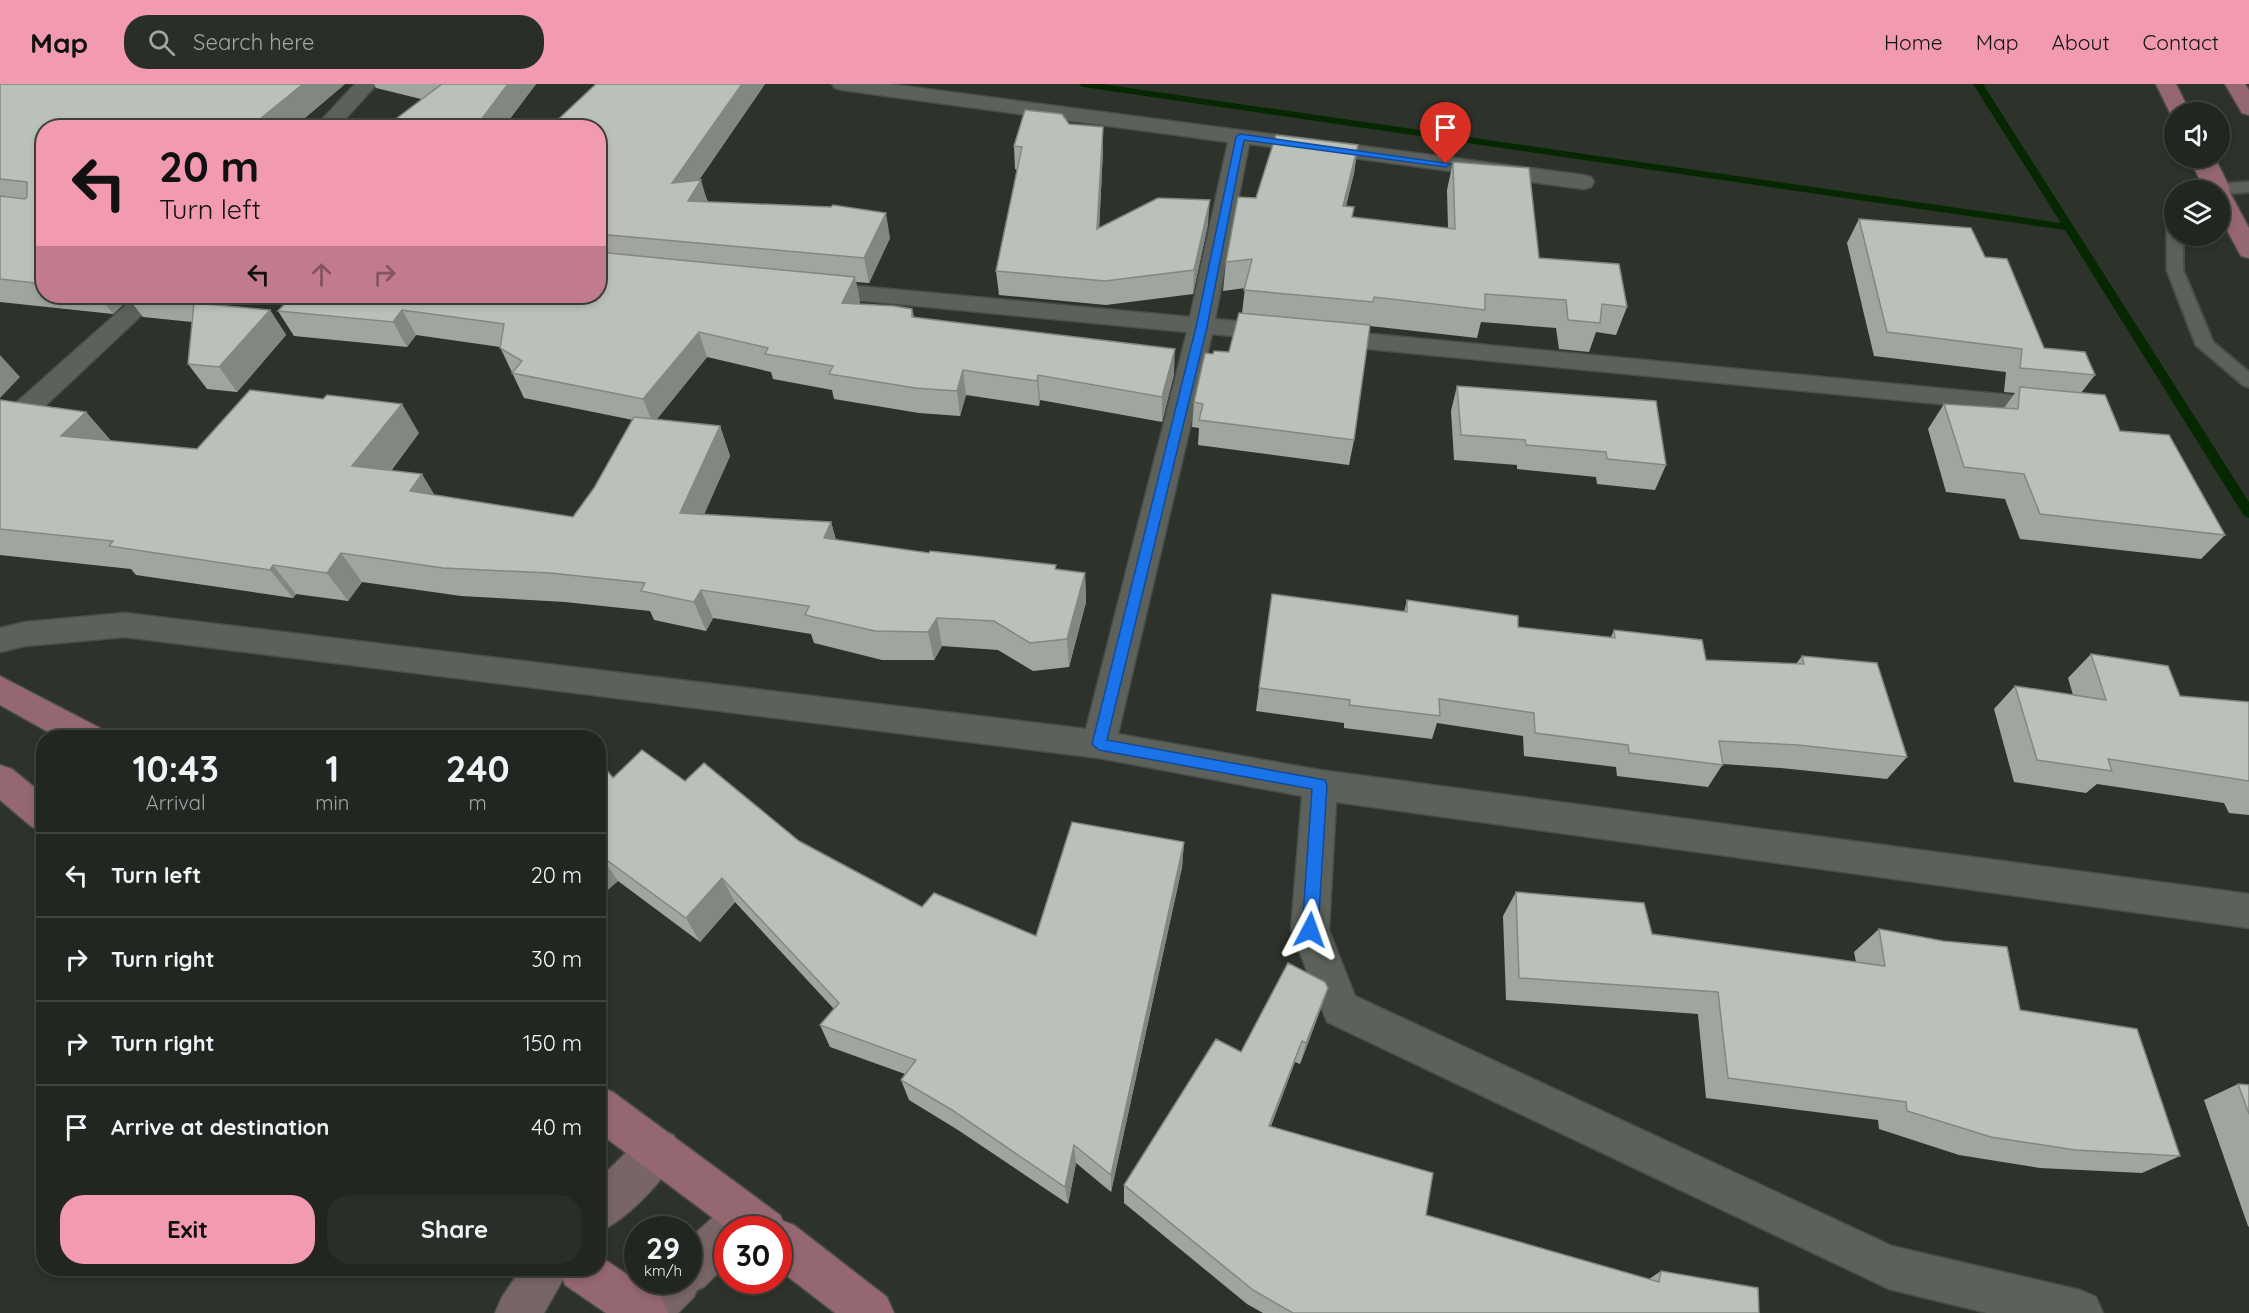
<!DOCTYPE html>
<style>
body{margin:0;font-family:Quicksand,sans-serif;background:#2a2e29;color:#f1f3f6;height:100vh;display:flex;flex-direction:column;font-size:22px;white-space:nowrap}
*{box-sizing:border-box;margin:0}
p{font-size:20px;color:#a2a5a5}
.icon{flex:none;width:33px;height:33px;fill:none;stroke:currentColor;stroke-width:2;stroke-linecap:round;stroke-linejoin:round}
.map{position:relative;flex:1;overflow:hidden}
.panel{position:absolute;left:36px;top:646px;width:570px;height:546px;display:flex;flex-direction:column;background:#222620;border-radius:24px;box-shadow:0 3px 9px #0003,0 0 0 2px #3f433e}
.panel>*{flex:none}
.guide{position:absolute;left:36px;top:36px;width:570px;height:183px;border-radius:24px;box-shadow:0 3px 9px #0003,0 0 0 2px #3f433e;background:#f29ab0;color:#111;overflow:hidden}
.buttons{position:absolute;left:2164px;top:18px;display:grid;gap:12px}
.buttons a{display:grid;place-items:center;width:66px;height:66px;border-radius:50%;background:#222620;box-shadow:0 3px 9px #0003,0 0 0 2px #3f433e;font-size:30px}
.speed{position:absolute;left:624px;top:1132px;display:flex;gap:12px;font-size:30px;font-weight:700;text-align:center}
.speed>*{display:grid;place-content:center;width:78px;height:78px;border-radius:50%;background:#222620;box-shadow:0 3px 9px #0003,0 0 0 2px #3f433e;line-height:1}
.speed small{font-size:15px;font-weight:400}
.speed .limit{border:9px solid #d22;background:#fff;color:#111}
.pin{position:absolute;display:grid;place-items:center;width:51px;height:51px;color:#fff;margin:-62px -26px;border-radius:50% 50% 50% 0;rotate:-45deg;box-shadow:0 0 6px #0007}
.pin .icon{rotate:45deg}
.me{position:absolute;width:66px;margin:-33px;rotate:4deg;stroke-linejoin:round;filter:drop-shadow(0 0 4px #0008)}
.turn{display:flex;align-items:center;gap:21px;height:126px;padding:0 24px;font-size:27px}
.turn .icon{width:78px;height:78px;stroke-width:2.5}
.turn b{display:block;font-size:42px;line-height:51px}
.lanes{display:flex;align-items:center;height:57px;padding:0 24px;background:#0003;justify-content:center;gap:30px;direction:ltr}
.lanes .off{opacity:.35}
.eta{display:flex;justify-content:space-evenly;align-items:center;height:102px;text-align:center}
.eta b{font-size:36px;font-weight:700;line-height:42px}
.primary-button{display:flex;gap:12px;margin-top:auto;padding:12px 24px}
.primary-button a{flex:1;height:69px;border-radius:24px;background:#f29ab0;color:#111;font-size:24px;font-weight:700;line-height:69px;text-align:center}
.primary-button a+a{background:#2a2e29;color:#f1f3f6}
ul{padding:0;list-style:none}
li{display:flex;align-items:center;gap:18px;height:84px;padding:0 24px;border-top:2px solid #3f433e}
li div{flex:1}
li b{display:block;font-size:22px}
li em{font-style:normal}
header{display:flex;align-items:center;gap:36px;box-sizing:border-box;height:84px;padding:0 30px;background:#f29ab0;color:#111}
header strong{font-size:28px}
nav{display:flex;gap:33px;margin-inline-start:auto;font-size:21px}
.search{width:420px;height:54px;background:#2a2e29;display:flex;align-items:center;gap:15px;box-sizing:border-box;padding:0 21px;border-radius:24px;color:#a2a5a5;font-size:22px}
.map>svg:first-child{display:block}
</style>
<header>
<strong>Map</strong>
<div class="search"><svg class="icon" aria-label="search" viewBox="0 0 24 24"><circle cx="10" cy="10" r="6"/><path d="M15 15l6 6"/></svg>Search here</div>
<nav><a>Home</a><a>Map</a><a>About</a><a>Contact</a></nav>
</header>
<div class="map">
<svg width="2249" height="1229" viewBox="0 0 2249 1229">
<rect width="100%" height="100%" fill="#2d322b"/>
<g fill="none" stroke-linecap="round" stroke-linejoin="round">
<!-- stream -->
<path fill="#062800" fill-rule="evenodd" d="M 1078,0 L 1102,0 L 2061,139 L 1973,0 L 1983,0 L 2249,418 L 2249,434 L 2244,432 L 2065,146 L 1083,3 Z"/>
<defs>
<path id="lane" d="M 2249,98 L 2249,108 L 2220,110 L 2220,106 L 2196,106 L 2204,101 Z
M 2175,111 L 2175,152 L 2183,152 L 2183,186 L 2213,258 L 2249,288 L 2249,303 L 2243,301 L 2196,261 L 2167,186 L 2167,116 Z"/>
<path id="street" d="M 355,0 L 377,0 L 337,44 L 314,44 Z
M 832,0 L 889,0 L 1583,91 L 1591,93 L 1594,98 L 1591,103 L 1583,105 L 1249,60 L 1215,235 L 2064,316 L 2068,322 L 2064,328 L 2054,331 L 1212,250 L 1118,650 L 1320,686 L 2249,810 L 2249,844 L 1336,718 L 1329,846 L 1355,912 L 1892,1162 L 2080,1206 L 2096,1213 L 2103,1229 L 1987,1229 L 1889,1205 L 1327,938 L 1291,846 L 1302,712 L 1099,674 L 125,553 L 25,562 L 0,568 L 0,544 L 25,538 L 125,529 L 1086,645 L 1187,248 L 815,212 L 806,210 L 803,205 L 806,200 L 815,198 L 1190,233 L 1228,58 L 842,6 L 835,4 Z
M 136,212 L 162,212 L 10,355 L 0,357 L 0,333 Z"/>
<path id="secondary" d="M 659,1045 L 674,1051 L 680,1066 C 669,1092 625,1138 598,1148 L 598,1096 L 644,1051 Z
M 728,1126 L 743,1133 L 749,1146 L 728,1146 L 728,1179 L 704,1203 L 697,1206 L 694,1213 L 678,1229 L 623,1229 L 630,1213 L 646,1197 L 688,1197 L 688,1156 L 713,1133 Z
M 521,1185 L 569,1185 L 544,1229 L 495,1229 L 502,1213 Z"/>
<path id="primary" d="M 2156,0 L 2176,0 L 2190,28 L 2175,28 L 2175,33 L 2172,33 Z
M 2225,0 L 2245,0 L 2249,6 L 2249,31 L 2242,29 Z
M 2220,103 L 2228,105 L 2249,144 L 2249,174 L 2241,172 L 2220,133 L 2220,106 L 2211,106 Z
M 0,592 L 100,644 L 105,654 L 59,654 L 0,621 Z
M 0,681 L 12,685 L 44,711 L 44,747 L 32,743 L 0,716 Z
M 598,1002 L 613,1008 L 780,1131 L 783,1137 L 794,1141 L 887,1213 L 894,1229 L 835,1229 L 778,1185 L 778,1146 L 729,1146 L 598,1048 Z
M 598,1171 L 661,1213 L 668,1229 L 606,1229 L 565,1201 L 559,1185 L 598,1185 Z"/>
</defs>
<!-- lane casing -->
<use href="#lane" stroke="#484d47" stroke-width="4"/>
<!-- street casing -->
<use href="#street" stroke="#484d47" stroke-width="3"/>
<!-- secondary casing -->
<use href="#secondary" stroke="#484d47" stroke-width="3"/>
<!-- primary casing -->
<use href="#primary" stroke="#484d47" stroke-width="3"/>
<!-- lane -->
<use href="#lane" fill="#5c625b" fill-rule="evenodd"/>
<!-- street -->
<use href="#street" fill="#5c625b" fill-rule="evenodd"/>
<!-- secondary -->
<use href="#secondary" fill="#786566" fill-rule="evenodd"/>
<!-- primary -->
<use href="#primary" fill="#956771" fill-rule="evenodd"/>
<defs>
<path id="primary-bridge" d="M 2202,74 L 2218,106"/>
</defs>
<!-- primary-bridge casing -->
<use href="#primary-bridge" stroke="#484d47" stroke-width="26" stroke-linecap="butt"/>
<!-- primary-bridge -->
<use href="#primary-bridge" stroke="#956771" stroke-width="23"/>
</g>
<!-- wall -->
<path fill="#a0a69f" d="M 0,0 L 345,0 L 293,44 L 44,44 L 44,212 L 228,212 L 220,221 L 270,226 L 286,251 L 237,308 L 207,305 L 188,280 L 192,238 L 143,233 L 129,215 L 113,230 L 0,218 Z
M 374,0 L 536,0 L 503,44 L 421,15 L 376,4 Z
M 596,0 L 765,0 L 699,96 L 708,118 L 890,154 L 869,199 L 856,198 L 860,218 L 859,220 L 912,225 L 914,233 L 1174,290 L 1162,338 L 1040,316 L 1039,322 L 966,311 L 960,332 L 919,329 L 834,315 L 832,306 L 773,295 L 771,288 L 707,273 L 656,336 L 720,342 L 730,372 L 704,430 L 831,438 L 836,456 L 929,469 L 1085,489 L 1086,518 L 1069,583 L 1033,587 L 998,566 L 942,562 L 934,576 L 882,576 L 814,559 L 811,550 L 713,534 L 706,547 L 654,536 L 650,527 L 565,518 L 461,512 L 362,498 L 348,517 L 296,510 L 293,514 L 136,491 L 131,485 L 0,471 L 0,316 L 86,328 L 111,357 L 197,365 L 419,349 L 391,387 L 435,411 L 573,433 L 594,404 L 633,336 L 524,314 L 500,263 L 416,251 L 407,263 L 294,252 L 278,227 L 598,212 L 598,44 Z
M 1069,40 L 1103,43 L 1103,66 L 1099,145 L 1208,140 L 1193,210 L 1106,221 L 999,211 L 996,187 L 1017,86 L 1015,85 L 1014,62 Z
M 1358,61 L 1354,89 L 1346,122 L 1352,133 L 1448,144 L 1447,106 L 1453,78 L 1539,174 L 1627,223 L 1616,251 L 1596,248 L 1589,268 L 1559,265 L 1556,244 L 1481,238 L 1477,254 L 1370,242 L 1354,356 L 1349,381 L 1198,361 L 1199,344 L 1192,343 L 1194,318 L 1213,270 L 1229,268 L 1242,229 L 1245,204 L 1223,207 L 1226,178 L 1256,114 Z
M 1859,135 L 1985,173 L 2044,264 L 2095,291 L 2081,309 L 2225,451 L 2201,475 L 2020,455 L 2005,415 L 1946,408 L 1928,345 L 1944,320 L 2004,324 L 2015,309 L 2004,308 L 2006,288 L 1874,272 L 1847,159 Z
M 1457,302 L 1666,381 L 1655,406 L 1597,400 L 1596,393 L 1517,385 L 1517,381 L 1454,376 L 1451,327 Z
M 1272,510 L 1404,528 L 1407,516 L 1518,543 L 1611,553 L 1614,546 L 1706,576 L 1796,580 L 1802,572 L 1907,673 L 1887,695 L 1781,684 L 1723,680 L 1708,703 L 1617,692 L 1616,683 L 1524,672 L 1523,652 L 1437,639 L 1432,655 L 1344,644 L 1344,639 L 1256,627 Z
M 2091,570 L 2180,612 L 2249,618 L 2249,731 L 2229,729 L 2224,719 L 2097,700 L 2086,709 L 2014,698 L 1994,625 L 2015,602 L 2073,611 L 2068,594 Z
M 598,675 L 613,694 L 685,697 L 922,823 L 1036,852 L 1184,758 L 1182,783 L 1111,1108 L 1076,1079 L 1068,1120 L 958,1046 L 909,1016 L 901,996 L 905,990 L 830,963 L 820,941 L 834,925 L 735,818 L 700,858 L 618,797 L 604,809 L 598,802 Z
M 1516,808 L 1652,850 L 1856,878 L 1854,868 L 1879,845 L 2180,1072 L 2142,1089 L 2040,1084 L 1959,1071 L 1879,1045 L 1878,1036 L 1706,1014 L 1698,930 L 1506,916 L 1503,832 Z
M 1328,904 L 1320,927 L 1300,980 L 1295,978 L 1271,1042 L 1426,1131 L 1649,1195 L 1661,1187 L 1759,1229 L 1263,1229 L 1247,1220 L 1124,1119 L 1124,1101 L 1241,968 Z
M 2238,1000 L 2249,1001 L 2249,1143 L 2248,1142 L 2204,1016 Z"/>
<!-- shaded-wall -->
<path fill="#828782" d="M 303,0 L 345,0 L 293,44 L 249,44 Z
M 508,0 L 536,0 L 503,44 L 475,44 Z
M 742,0 L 765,0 L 680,123 L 672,99 Z
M 1103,43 L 1103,66 L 1098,169 L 1097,145 Z
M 1358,61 L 1354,89 L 1339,150 L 1343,122 Z
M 701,96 L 708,120 L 688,117 Z
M 1210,116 L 1208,140 L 1193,210 L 1194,186 Z
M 886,129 L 890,154 L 869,199 L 864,174 Z
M 855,193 L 860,218 L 847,244 L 842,219 Z
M 99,212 L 127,212 L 129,215 L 113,230 Z
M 190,212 L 228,212 L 205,239 L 187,214 Z
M 270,226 L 286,251 L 237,308 L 219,283 Z
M 402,226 L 416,251 L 407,263 L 393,238 Z
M 699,248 L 707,273 L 653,340 L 643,315 Z
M 1175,265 L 1174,290 L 1162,338 L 1162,313 Z
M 0,271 L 20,293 L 0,314 Z
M 963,286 L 966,311 L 960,332 L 957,307 Z
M 1038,291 L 1040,316 L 1039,322 L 1037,297 Z
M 402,320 L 419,349 L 371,412 L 352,382 Z
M 86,328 L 112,358 L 61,352 Z
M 720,342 L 730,372 L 692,458 L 680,429 Z
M 422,390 L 440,420 L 410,407 Z
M 831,438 L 839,468 L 824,454 Z
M 341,469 L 362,498 L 348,517 L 327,489 Z
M 273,481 L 296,510 L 293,514 L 270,486 Z
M 1085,489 L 1086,518 L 1069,583 L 1067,555 Z
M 701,506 L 713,534 L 706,547 L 694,518 Z
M 937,534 L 942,562 L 934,576 L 928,548 Z
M 1184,758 L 1182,783 L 1111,1108 L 1111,1091 Z
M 601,772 L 618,797 L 604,809 L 598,801 L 598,774 Z
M 722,794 L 735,818 L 700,858 L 686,834 Z
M 1328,904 L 1320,927 L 1300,980 L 1306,959 Z
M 1302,957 L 1295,978 L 1263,1061 L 1269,1042 Z
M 1074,1061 L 1076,1079 L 1068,1120 L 1065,1103 Z"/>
<!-- building -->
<path fill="#bac1b9" stroke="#828782" stroke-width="1.5" d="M 0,0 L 303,0 L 249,44 L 44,44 L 44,200 L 0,195 L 0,112 L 25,115 L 27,113 L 27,98 L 0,95 Z
M 442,0 L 508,0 L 475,44 L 384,44 Z
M 596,0 L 742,0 L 672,99 L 701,96 L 688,117 L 831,123 L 833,121 L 886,129 L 864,174 L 598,150 L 598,44 L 549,44 Z
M 1025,26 L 1062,30 L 1069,40 L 1103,43 L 1097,145 L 1158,114 L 1210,116 L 1194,186 L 1105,197 L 996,187 L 1022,63 L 1014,62 Z
M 1276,51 L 1358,61 L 1343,122 L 1354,123 L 1352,133 L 1455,145 L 1453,78 L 1529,84 L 1539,174 L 1619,180 L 1627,223 L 1602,220 L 1600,239 L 1568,236 L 1566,216 L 1485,210 L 1485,226 L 1374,213 L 1373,218 L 1244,206 L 1252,175 L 1226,178 L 1238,113 L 1256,114 Z
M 1859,135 L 1971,144 L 1985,173 L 2007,175 L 2044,264 L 2085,268 L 2095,291 L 2020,284 L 2022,265 L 1887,248 Z
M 598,168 L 855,193 L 842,219 L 894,222 L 912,225 L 912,233 L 1175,265 L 1162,313 L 1038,291 L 1037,297 L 963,286 L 957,307 L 915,304 L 829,290 L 833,282 L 765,270 L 768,264 L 699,248 L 643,315 L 512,289 L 522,277 L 500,264 L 504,240 L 402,226 L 393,238 L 278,227 L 292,212 L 598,212 Z
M 161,212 L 190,212 L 187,214 Z
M 194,219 L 270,226 L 219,283 L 188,280 Z
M 1239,229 L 1370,241 L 1354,356 L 1199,336 L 1203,320 L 1194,318 L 1205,269 L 1213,270 L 1214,267 L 1229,268 Z
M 1457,302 L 1656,317 L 1666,381 L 1607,375 L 1606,368 L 1526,361 L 1525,356 L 1461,351 Z
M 2020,303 L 2105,311 L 2120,347 L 2169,351 L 2225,451 L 2040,430 L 2024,390 L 1964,383 L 1944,320 L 2018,325 Z
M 250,306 L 323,315 L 327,311 L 402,320 L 352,382 L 422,390 L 410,407 L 573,433 L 594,404 L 634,333 L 720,342 L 680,429 L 831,438 L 824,454 L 929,469 L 930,467 L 1056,481 L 1055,485 L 1085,489 L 1067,555 L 1030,559 L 994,537 L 937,534 L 928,548 L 875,547 L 805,531 L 809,522 L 701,506 L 694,518 L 641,507 L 645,499 L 550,489 L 443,484 L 341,469 L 327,489 L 273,481 L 270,486 L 109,462 L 113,457 L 0,445 L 0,316 L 86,328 L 61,352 L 197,365 Z
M 1272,510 L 1407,528 L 1407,516 L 1518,532 L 1518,543 L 1615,554 L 1614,546 L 1702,556 L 1706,576 L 1804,580 L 1802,572 L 1877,579 L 1907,673 L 1798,661 L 1719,657 L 1723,681 L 1629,669 L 1628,661 L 1535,649 L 1534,629 L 1439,615 L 1440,632 L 1349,621 L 1350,616 L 1259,604 Z
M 2091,570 L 2168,582 L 2180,612 L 2249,618 L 2249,697 L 2108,675 L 2112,687 L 2037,676 L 2015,602 L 2106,616 Z
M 519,649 L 535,654 L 483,654 L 483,653 Z
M 642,666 L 685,697 L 704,679 L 799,757 L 922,823 L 934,809 L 1036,852 L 1072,738 L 1184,758 L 1111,1091 L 1074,1061 L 1065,1103 L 952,1026 L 901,996 L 916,976 L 820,941 L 839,919 L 722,794 L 686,834 L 601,772 L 598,774 L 598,675 L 613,694 Z
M 1516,808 L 1644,819 L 1652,850 L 1885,882 L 1879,845 L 1943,857 L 2007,863 L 2020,926 L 2137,945 L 2180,1072 L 2075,1066 L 1991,1053 L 1907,1027 L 1906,1018 L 1728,994 L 1718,908 L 1519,894 Z
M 1288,879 L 1325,898 L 1328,904 L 1306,959 L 1302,957 L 1269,1042 L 1433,1089 L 1426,1131 L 1659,1198 L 1661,1187 L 1758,1204 L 1759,1229 L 1293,1229 L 1253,1206 L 1124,1101 L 1216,955 L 1241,968 Z
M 2238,1000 L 2249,1001 L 2249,1030 Z"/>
<!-- route -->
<path fill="#1a73e8" stroke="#114b97" stroke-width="1.5" d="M 1240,50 L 1451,80 L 1446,83 L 1244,56 L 1207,243 L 1107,656 L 1325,696 L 1327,701 L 1318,846 L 1315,851 L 1310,853 L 1304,851 L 1302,846 L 1312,705 L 1099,666 L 1092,660 L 1196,243 L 1236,53 Z"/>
</svg>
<div class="buttons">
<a><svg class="icon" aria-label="sound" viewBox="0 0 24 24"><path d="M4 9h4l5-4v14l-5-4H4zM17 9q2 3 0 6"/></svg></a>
<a><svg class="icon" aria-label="layers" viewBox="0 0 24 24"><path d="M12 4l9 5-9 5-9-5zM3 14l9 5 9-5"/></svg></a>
</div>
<div class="speed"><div>29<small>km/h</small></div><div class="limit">30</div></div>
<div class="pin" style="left:1446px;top:80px;background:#d93025"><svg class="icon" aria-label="arrive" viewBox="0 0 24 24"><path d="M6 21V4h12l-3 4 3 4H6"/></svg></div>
<svg class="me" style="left:1310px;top:846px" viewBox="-20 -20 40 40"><path d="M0-17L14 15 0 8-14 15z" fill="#1a73e8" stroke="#fff" stroke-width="4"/></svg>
<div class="guide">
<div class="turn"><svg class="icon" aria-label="left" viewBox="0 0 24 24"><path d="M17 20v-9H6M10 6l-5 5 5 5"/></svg><div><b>20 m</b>Turn left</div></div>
<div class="lanes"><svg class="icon" aria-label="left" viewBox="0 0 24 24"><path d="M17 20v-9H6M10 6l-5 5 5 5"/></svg><svg class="icon off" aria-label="ahead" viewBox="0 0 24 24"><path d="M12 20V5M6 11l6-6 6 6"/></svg><svg class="icon off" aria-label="right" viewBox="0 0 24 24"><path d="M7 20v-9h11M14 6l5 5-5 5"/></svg></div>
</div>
<section class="panel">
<div class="eta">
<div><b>10:43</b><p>Arrival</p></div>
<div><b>1</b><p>min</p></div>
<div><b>240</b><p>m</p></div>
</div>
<ul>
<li><svg class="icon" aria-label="left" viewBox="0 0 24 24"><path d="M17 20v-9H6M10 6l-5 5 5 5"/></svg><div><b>Turn left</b></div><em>20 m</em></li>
<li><svg class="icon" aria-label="right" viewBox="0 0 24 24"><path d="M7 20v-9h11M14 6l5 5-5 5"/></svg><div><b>Turn right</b></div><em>30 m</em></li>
<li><svg class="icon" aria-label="right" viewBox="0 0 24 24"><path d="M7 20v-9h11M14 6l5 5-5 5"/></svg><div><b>Turn right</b></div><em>150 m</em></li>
<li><svg class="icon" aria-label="arrive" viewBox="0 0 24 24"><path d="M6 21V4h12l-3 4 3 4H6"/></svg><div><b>Arrive at destination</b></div><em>40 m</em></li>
</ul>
<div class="primary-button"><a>Exit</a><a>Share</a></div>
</section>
</div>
